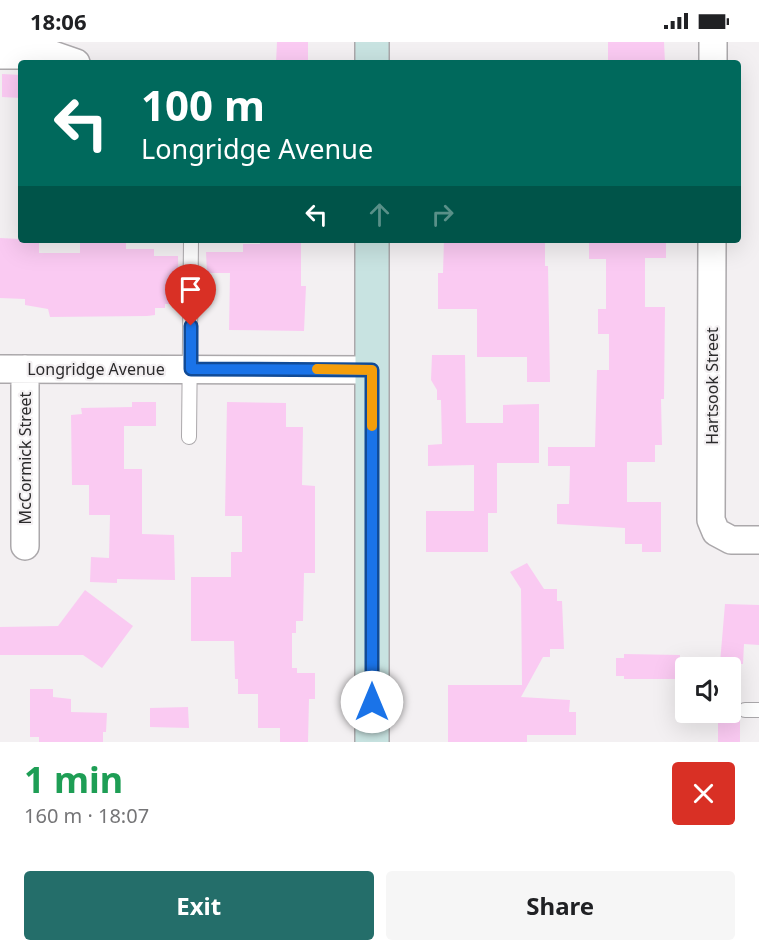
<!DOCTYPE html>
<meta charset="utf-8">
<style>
body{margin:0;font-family:"Noto Sans",sans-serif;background:#f6f6f6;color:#202124;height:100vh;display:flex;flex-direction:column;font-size:22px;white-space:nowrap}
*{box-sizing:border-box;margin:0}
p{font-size:20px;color:#757577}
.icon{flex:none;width:33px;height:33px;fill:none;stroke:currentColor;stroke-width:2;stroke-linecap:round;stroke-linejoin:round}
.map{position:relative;height:700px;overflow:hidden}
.panel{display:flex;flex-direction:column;background:#fff;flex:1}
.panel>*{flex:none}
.hud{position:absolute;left:18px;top:18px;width:723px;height:183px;border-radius:6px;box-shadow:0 6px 24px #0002;background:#00695c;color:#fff;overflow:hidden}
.fabs{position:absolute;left:675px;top:615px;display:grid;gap:12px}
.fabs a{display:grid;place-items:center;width:66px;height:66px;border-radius:6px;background:#fff;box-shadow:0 6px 24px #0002;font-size:30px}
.pin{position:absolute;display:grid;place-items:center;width:51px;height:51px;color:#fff;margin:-62px -26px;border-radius:50% 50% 50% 0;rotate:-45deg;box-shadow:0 0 6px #0007}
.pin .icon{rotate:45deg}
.me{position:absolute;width:66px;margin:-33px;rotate:0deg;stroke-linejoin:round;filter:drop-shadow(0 0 4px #0008)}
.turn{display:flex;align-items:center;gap:21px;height:126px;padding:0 24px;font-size:27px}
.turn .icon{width:78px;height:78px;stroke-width:2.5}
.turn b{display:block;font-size:42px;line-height:51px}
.lanes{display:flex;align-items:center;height:57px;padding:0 24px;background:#0003;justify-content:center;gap:30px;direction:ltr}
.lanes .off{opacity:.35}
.round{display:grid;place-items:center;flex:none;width:63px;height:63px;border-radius:6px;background:#f6f6f6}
.headline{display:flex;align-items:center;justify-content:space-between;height:102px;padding:0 24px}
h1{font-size:36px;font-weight:700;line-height:45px;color:#1e9e55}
.primary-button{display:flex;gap:12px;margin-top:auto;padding:12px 24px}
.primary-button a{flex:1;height:69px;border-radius:6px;background:#246e6a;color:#fff;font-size:24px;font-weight:700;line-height:69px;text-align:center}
.primary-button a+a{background:#f6f6f6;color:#202124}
.status{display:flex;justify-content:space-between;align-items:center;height:42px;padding:0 30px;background:#fff;direction:ltr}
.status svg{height:16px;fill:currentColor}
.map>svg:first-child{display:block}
</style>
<div class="status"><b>18:06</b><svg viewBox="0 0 49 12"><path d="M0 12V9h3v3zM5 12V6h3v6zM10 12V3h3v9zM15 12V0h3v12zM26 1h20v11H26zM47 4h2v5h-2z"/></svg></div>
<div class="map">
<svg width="759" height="700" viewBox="0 0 759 700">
<rect width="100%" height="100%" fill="#f3f0f2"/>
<!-- building -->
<path fill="#facaf2" d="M 277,0 L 308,0 L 308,21 L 276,21 Z
M 608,0 L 664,0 L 665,21 L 608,21 Z
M 2,32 L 21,33 L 21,56 L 2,55 Z
M 0,196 L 39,198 L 39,211 L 80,211 L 80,198 L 126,198 L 126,207 L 154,207 L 154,214 L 178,214 L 179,262 L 165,262 L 165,266 L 155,266 L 155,273 L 147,274 L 50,275 L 48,267 L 25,263 L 25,257 L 0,256 Z
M 260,198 L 301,198 L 301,244 L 306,244 L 304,289 L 229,288 L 230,231 L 207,231 L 206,210 L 243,210 L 243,202 L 260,202 Z
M 444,198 L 545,198 L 545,224 L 548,224 L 550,340 L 527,340 L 527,315 L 477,315 L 477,267 L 438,267 L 438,231 L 443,231 Z
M 589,198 L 666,198 L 666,216 L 645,216 L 645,265 L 665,265 L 664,357 L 661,357 L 662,403 L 655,403 L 655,420 L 627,420 L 627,460 L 661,460 L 661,510 L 642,510 L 642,502 L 625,502 L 625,486 L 557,482 L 557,462 L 569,462 L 570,424 L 548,424 L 548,405 L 595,405 L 597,328 L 609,328 L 609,292 L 598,292 L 598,267 L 606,267 L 606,217 L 589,217 Z
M 432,313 L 465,313 L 466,381 L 503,381 L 503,363 L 539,362 L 539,421 L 497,421 L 497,471 L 488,471 L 488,510 L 426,510 L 426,469 L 474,469 L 474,423 L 428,424 L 428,403 L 442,402 L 441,358 L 437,358 L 437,348 L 431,338 Z
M 132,360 L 156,360 L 156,384 L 124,384 L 124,427 L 142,427 L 142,492 L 174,493 L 175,538 L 117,537 L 117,541 L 90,540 L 91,515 L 109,516 L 110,473 L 89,473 L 89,443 L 72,443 L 71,373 L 82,372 L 81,366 L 132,365 Z
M 227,360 L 286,361 L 286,385 L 303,385 L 302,443 L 315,444 L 315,531 L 304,531 L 303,579 L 296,579 L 296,591 L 292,591 L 292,626 L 297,626 L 297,631 L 315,631 L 315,657 L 309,657 L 308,700 L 280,700 L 280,686 L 258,686 L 258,652 L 238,652 L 238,637 L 235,637 L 234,599 L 191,599 L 191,535 L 231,535 L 231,510 L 242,510 L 242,474 L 225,474 Z
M 527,521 L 544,547 L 557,547 L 557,559 L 562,559 L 564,607 L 550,607 L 550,615 L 543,615 L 521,655 L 570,658 L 569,670 L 576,670 L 576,693 L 527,693 L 527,700 L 448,700 L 448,643 L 522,643 L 521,547 L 510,530 Z
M 85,548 L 133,584 L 102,626 L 83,613 L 0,613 L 0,585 L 58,584 Z
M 725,562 L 759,563 L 759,603 L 744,602 L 743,622 L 720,621 Z
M 624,612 L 680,613 L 679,637 L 624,637 L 624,634 L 616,634 L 616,616 L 624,616 Z
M 30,647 L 53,647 L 53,655 L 71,657 L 71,670 L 107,671 L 106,690 L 103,690 L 103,700 L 39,700 L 39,695 L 30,695 Z
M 188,665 L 189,686 L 150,685 L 150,666 Z
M 718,678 L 740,678 L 740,700 L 718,700 Z"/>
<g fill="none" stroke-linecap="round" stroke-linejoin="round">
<defs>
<path id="service" d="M 189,395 L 191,198
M 745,668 L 759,668"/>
<path id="minor" d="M 0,13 L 53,13 L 76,21
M 713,21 L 713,0
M 712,198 L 711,478 L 716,490 L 731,498 L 759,498
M 0,327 L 372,328
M 25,504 L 25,327"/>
<path id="secondary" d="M 372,0 L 372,21
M 372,198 L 372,700"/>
</defs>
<!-- service casing -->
<use href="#service" stroke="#aba8ab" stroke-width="16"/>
<!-- minor casing -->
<use href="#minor" stroke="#aba8ab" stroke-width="30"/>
<!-- secondary casing -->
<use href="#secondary" stroke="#aba8ab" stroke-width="36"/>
<!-- service -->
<use href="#service" stroke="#fff" stroke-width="14"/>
<!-- minor -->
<use href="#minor" stroke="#fff" stroke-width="27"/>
<!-- secondary -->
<use href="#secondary" stroke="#c8e3e1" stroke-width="33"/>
</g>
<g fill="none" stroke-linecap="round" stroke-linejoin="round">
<defs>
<path id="route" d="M 191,284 L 191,327 L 372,328 L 372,660"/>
</defs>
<!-- route casing -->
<use href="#route" stroke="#114b97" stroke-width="15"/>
<!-- route -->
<use href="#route" stroke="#1a73e8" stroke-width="10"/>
<!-- slow -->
<path stroke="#f59e0b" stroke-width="10" d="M 317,327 L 372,328 L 372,384"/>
</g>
<g text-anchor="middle" stroke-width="4.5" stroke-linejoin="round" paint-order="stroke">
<!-- street labels -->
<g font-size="16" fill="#2b2a2b" stroke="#f3f0f2">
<text x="96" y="333">Longridge Avenue</text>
<text transform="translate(712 344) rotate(-90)" y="6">Hartsook Street</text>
<text transform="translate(25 416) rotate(-90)" y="6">McCormick Street</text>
</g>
</g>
</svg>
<div class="fabs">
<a><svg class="icon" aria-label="sound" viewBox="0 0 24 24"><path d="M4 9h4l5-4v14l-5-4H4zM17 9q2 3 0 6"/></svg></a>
</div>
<div class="pin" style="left:191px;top:284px;background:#d93025"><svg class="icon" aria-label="arrive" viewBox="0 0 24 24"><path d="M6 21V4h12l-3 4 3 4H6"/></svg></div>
<svg class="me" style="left:372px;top:660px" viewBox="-20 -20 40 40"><circle r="19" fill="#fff"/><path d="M0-13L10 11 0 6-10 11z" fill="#1a73e8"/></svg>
<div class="hud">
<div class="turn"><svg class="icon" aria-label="left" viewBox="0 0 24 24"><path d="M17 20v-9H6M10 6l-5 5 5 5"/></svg><div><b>100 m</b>Longridge Avenue</div></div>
<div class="lanes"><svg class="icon" aria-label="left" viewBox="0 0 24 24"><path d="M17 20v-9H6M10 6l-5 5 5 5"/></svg><svg class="icon off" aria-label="ahead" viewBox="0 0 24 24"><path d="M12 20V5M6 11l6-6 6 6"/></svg><svg class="icon off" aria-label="right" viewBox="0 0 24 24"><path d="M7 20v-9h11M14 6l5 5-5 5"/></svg></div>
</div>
</div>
<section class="panel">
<div class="headline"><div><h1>1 min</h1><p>160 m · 18:07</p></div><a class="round" style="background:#d93025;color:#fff"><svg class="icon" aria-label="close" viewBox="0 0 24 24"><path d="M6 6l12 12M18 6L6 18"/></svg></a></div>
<div class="primary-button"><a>Exit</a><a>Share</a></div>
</section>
